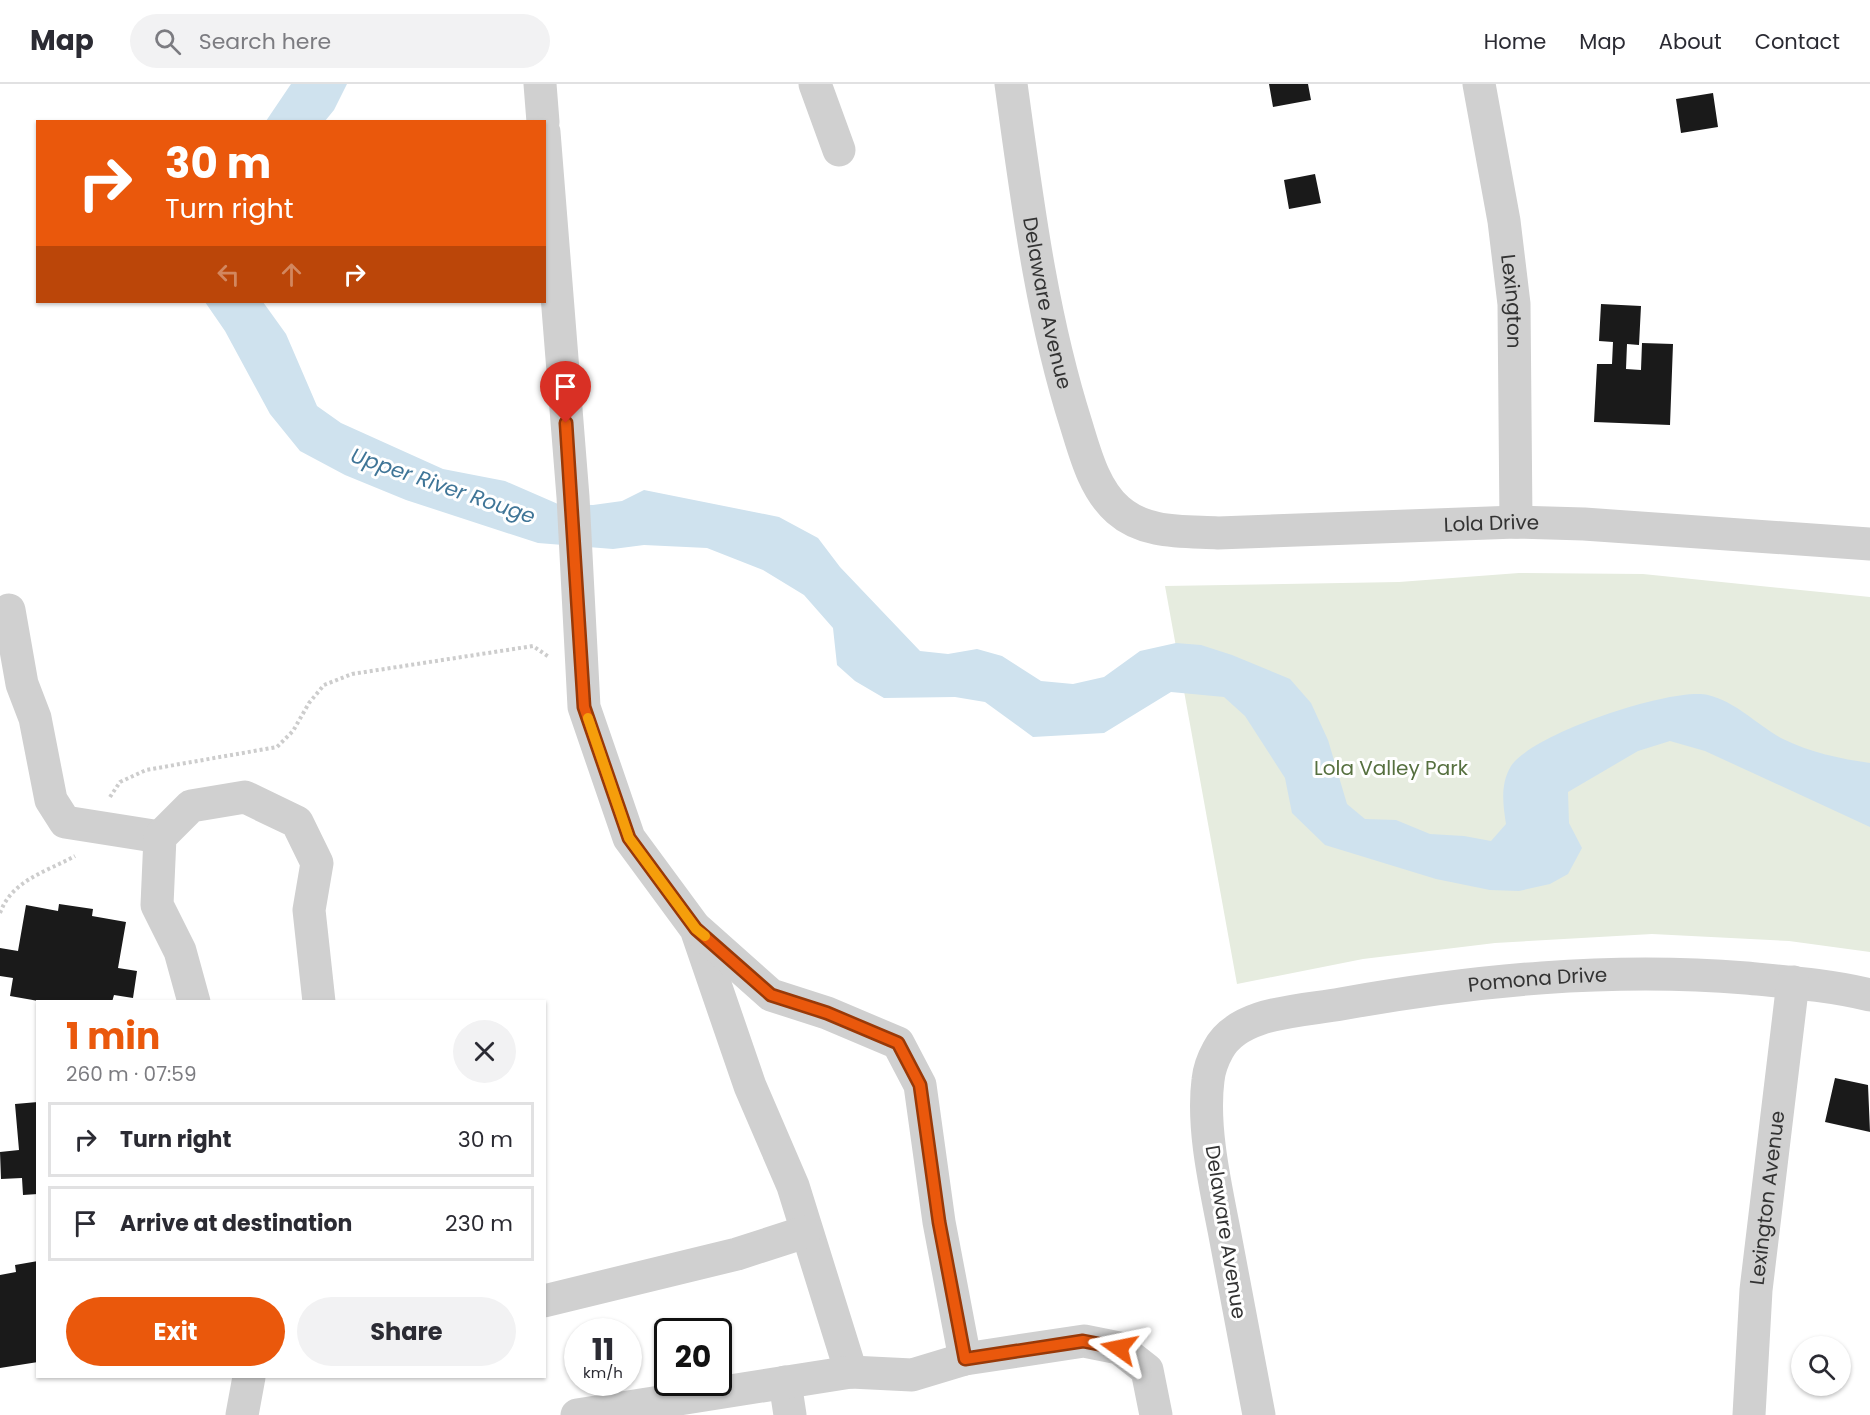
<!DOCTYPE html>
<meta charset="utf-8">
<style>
body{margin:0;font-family:Poppins,sans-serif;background:#f2f2f3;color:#2b2b33;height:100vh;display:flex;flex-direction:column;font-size:22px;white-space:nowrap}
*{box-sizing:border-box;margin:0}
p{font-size:20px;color:#7c7c81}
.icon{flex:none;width:33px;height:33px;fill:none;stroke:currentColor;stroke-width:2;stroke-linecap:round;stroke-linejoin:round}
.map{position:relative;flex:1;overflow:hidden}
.details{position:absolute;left:36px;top:916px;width:510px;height:378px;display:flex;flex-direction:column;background:#fff;border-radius:0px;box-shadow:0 2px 4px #0004}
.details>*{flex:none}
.hud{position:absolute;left:36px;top:36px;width:510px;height:183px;border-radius:0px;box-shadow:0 2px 4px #0004;background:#ea580c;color:#fff;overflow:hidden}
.fabs{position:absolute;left:1791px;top:1252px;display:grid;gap:12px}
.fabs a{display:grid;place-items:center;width:60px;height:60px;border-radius:50%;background:#fff;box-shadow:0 2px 4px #0004;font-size:30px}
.speed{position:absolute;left:564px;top:1234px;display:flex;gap:12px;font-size:30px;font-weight:700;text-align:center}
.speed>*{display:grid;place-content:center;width:78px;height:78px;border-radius:50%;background:#fff;box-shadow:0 2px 4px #0004;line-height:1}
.speed small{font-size:15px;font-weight:400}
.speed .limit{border:3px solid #111;border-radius:9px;background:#fff;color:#111}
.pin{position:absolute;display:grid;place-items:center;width:51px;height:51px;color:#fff;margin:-62px -26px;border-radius:50% 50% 50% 0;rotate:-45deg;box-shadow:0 0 6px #0007}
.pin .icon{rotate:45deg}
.me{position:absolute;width:66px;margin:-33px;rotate:282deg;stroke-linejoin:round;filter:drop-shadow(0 0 4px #0008)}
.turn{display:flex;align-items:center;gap:21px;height:126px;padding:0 30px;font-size:27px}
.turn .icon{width:78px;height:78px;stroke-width:2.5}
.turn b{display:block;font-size:42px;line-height:51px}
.lanes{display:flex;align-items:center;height:57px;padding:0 30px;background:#0003;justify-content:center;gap:30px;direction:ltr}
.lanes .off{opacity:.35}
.round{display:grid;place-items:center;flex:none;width:63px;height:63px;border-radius:32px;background:#f2f2f3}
.overview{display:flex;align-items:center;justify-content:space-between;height:102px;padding:0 30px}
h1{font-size:36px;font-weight:700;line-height:45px;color:#ea580c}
.button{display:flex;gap:12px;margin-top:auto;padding:12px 30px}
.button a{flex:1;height:69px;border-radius:36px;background:#ea580c;color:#fff;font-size:24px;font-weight:700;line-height:69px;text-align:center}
.button a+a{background:#f2f2f3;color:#2b2b33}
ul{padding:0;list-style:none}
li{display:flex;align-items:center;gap:18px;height:75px;margin:0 12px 9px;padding:0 18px;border:3px solid #e1e1e2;border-radius:0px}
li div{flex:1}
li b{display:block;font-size:22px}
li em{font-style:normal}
header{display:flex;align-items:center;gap:36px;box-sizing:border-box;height:84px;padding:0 30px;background:#fff;border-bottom:2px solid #e1e1e2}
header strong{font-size:28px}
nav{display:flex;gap:33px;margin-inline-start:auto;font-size:21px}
.search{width:420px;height:54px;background:#f2f2f3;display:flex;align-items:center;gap:15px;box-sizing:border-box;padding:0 21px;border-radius:33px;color:#7c7c81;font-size:22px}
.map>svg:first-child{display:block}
</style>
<header>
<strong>Map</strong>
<div class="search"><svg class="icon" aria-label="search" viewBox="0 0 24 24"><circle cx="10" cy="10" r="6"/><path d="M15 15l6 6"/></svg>Search here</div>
<nav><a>Home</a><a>Map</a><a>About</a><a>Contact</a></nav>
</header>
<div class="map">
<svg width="1870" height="1331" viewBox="0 0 1870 1331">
<rect width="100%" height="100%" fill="#fff"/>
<!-- green -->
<path fill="#e6ecdf" d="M 1519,489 L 1643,490 L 1870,513 L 1870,868 L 1789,857 L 1652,850 L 1495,859 L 1363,875 L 1237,900 L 1165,502 L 1399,498 Z"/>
<!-- water -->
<path fill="#cfe2ee" d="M 291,0 L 347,0 L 334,26 L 325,37 L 266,37 Z
M 205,218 L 263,218 L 286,250 L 317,322 L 341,339 L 443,385 L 505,397 L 558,420 L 593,421 L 622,417 L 644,406 L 779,433 L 818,454 L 840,483 L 920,567 L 948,570 L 977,565 L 1002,572 L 1041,597 L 1073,600 L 1104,593 L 1140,567 L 1176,559 L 1201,561 L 1232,571 L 1290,595 L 1311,619 L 1328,656 L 1347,720 L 1365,735 L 1396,736 L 1430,750 L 1464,752 L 1491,757 L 1506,740 C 1503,721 1500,700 1511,682 C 1532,650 1671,603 1708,611 C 1737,618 1758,642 1783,655 C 1809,668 1841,675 1870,679 L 1870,743 L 1705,667 L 1670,657 L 1638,667 L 1568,708 L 1569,739 L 1582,764 L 1568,790 L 1550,800 L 1519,807 L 1490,806 L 1436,795 L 1325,761 L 1292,729 L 1285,694 L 1245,632 L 1224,613 L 1171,608 L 1104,649 L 1033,653 L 985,618 L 955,613 L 884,614 L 855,597 L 837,581 L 833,544 L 804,511 L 763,486 L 707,464 L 644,461 L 613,465 L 538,459 L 406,416 L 345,391 L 300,367 L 270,330 L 225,247 Z"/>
<!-- building -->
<path fill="#1a1a1a" d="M 1269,0 L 1308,0 L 1311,16 L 1273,23 Z
M 1713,9 L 1718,43 L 1681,49 L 1676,15 Z
M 1315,90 L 1321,119 L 1289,125 L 1284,96 Z
M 1601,220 L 1641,222 L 1639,261 L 1627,260 L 1626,285 L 1641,286 L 1642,259 L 1673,260 L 1670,341 L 1594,338 L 1597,280 L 1612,280 L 1613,258 L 1599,257 Z
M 59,820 L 93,825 L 92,832 L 126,838 L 118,884 L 137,887 L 133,914 L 114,911 L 112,918 L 44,918 L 10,912 L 13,894 L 0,892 L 0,864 L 18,867 L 26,821 L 58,827 Z
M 1835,994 L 1868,1001 L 1870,1048 L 1825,1038 Z
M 38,1018 L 38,1110 L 23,1111 L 22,1094 L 1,1095 L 0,1068 L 19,1066 L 15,1020 Z
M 38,1177 L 38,1278 L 0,1284 L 0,1191 L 16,1188 L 15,1181 Z"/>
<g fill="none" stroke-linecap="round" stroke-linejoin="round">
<!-- path -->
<path stroke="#cdcdcd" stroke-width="4" stroke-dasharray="3 3" stroke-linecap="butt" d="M 110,713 L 120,698 L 146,686 L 277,663 L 293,647 L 309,619 L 324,601 L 352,590 L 533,562 L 549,573
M 0,829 C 12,796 46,788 75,772"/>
<!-- minor -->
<g stroke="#d0d0d0" stroke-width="33">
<path d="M 540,0 L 543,38"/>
<path d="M 815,0 L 839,66"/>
<path id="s1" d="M 1011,0 C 1027,115 1041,230 1076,340 C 1085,369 1094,405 1118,426 C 1145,450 1183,447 1218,449 L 1516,438 L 1584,440 L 1870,460"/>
<path id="s2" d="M 1479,0 L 1504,137 L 1514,220 L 1516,438"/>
<path d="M 544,48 L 573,413 L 584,623 L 629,754 L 696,845 L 750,1002 L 793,1102 L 851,1288"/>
<path d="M 9,526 L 22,600 L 35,634 L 51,716 L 65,738 L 160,753"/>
<path d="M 698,846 L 771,911 L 827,929 L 898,959 L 920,1001 L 939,1138 L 965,1275"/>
<path d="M 194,918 L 180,867 L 157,821 L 160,753 L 191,722 L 245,713 L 297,738 L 317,779 L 309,826 L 319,918"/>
<path d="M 544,1217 L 737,1170 L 805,1148"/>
<path d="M 785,1298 L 790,1331"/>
<path d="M 242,1331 L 249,1293"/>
<path d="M 577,1331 L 851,1288 L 912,1291 L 965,1275 L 1084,1257 L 1119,1264 L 1147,1286 L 1156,1331"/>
<path id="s3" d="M 1259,1331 C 1247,1269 1236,1208 1224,1146 C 1215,1100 1202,1043 1208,996 C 1209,986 1213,975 1218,966 C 1238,927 1303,927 1341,920 C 1475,896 1609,883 1746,894 C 1787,898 1830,901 1870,911"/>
<path id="s4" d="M 1749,1331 L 1756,1206 L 1793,898"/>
</g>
</g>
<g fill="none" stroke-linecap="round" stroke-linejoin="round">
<defs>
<path id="route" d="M 566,339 L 584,623 L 629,754 L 696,845 L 771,911 L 827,929 L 898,959 L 920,1001 L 939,1138 L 965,1275 L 1083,1257 L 1119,1264"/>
</defs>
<!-- route casing -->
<use href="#route" stroke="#983908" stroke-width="15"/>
<!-- route -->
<use href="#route" stroke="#ea580c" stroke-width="10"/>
<!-- slow -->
<path stroke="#f59e0b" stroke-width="10" d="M 588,634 L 629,754 L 696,845 L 705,852"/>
</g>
<g text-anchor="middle" stroke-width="6" stroke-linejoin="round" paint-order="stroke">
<!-- street labels -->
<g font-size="20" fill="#333" stroke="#fff">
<text dy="7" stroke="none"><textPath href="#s1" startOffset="222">Delaware Avenue</textPath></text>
<text dy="7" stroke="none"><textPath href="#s2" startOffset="220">Lexington</textPath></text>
<text dy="7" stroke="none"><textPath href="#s1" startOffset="822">Lola Drive</textPath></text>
<text dy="7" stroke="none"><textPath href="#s3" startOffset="706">Pomona Drive</textPath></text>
<text dy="7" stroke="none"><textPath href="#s4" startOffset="218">Lexington Avenue</textPath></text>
<text transform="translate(1226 1148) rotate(81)" y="7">Delaware Avenue</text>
</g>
<!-- park labels -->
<g font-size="20" fill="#56703f" stroke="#fff">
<text x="1391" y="691">Lola Valley Park</text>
</g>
<!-- water labels -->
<g font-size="21" font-style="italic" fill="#3f7597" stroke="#fff">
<text transform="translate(443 402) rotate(19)" y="7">Upper River Rouge</text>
</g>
</g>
</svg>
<div class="fabs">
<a><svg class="icon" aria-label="search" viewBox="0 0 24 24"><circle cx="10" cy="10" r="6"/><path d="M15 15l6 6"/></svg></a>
</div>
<div class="speed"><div>11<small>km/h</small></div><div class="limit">20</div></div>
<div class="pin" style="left:566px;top:339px;background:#d93025"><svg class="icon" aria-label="arrive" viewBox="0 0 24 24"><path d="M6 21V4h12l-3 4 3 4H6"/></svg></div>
<svg class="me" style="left:1119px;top:1264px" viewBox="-20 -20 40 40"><path d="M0-17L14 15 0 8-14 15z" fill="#ea580c" stroke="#fff" stroke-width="4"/></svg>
<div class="hud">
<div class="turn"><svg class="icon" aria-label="right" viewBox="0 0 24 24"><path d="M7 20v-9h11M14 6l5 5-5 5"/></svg><div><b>30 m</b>Turn right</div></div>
<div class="lanes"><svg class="icon off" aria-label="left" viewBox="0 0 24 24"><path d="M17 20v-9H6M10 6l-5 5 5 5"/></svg><svg class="icon off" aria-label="ahead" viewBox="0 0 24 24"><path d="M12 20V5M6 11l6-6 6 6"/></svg><svg class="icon" aria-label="right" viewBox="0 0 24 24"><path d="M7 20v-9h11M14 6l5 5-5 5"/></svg></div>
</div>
<section class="details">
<div class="overview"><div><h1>1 min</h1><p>260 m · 07:59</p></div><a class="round"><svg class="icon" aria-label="close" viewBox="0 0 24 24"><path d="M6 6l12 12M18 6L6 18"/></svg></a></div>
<ul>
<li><svg class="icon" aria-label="right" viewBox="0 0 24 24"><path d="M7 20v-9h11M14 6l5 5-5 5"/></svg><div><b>Turn right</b></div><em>30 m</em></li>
<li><svg class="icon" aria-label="arrive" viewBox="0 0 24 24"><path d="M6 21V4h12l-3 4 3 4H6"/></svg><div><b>Arrive at destination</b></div><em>230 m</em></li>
</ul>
<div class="button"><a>Exit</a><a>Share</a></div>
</section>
</div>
